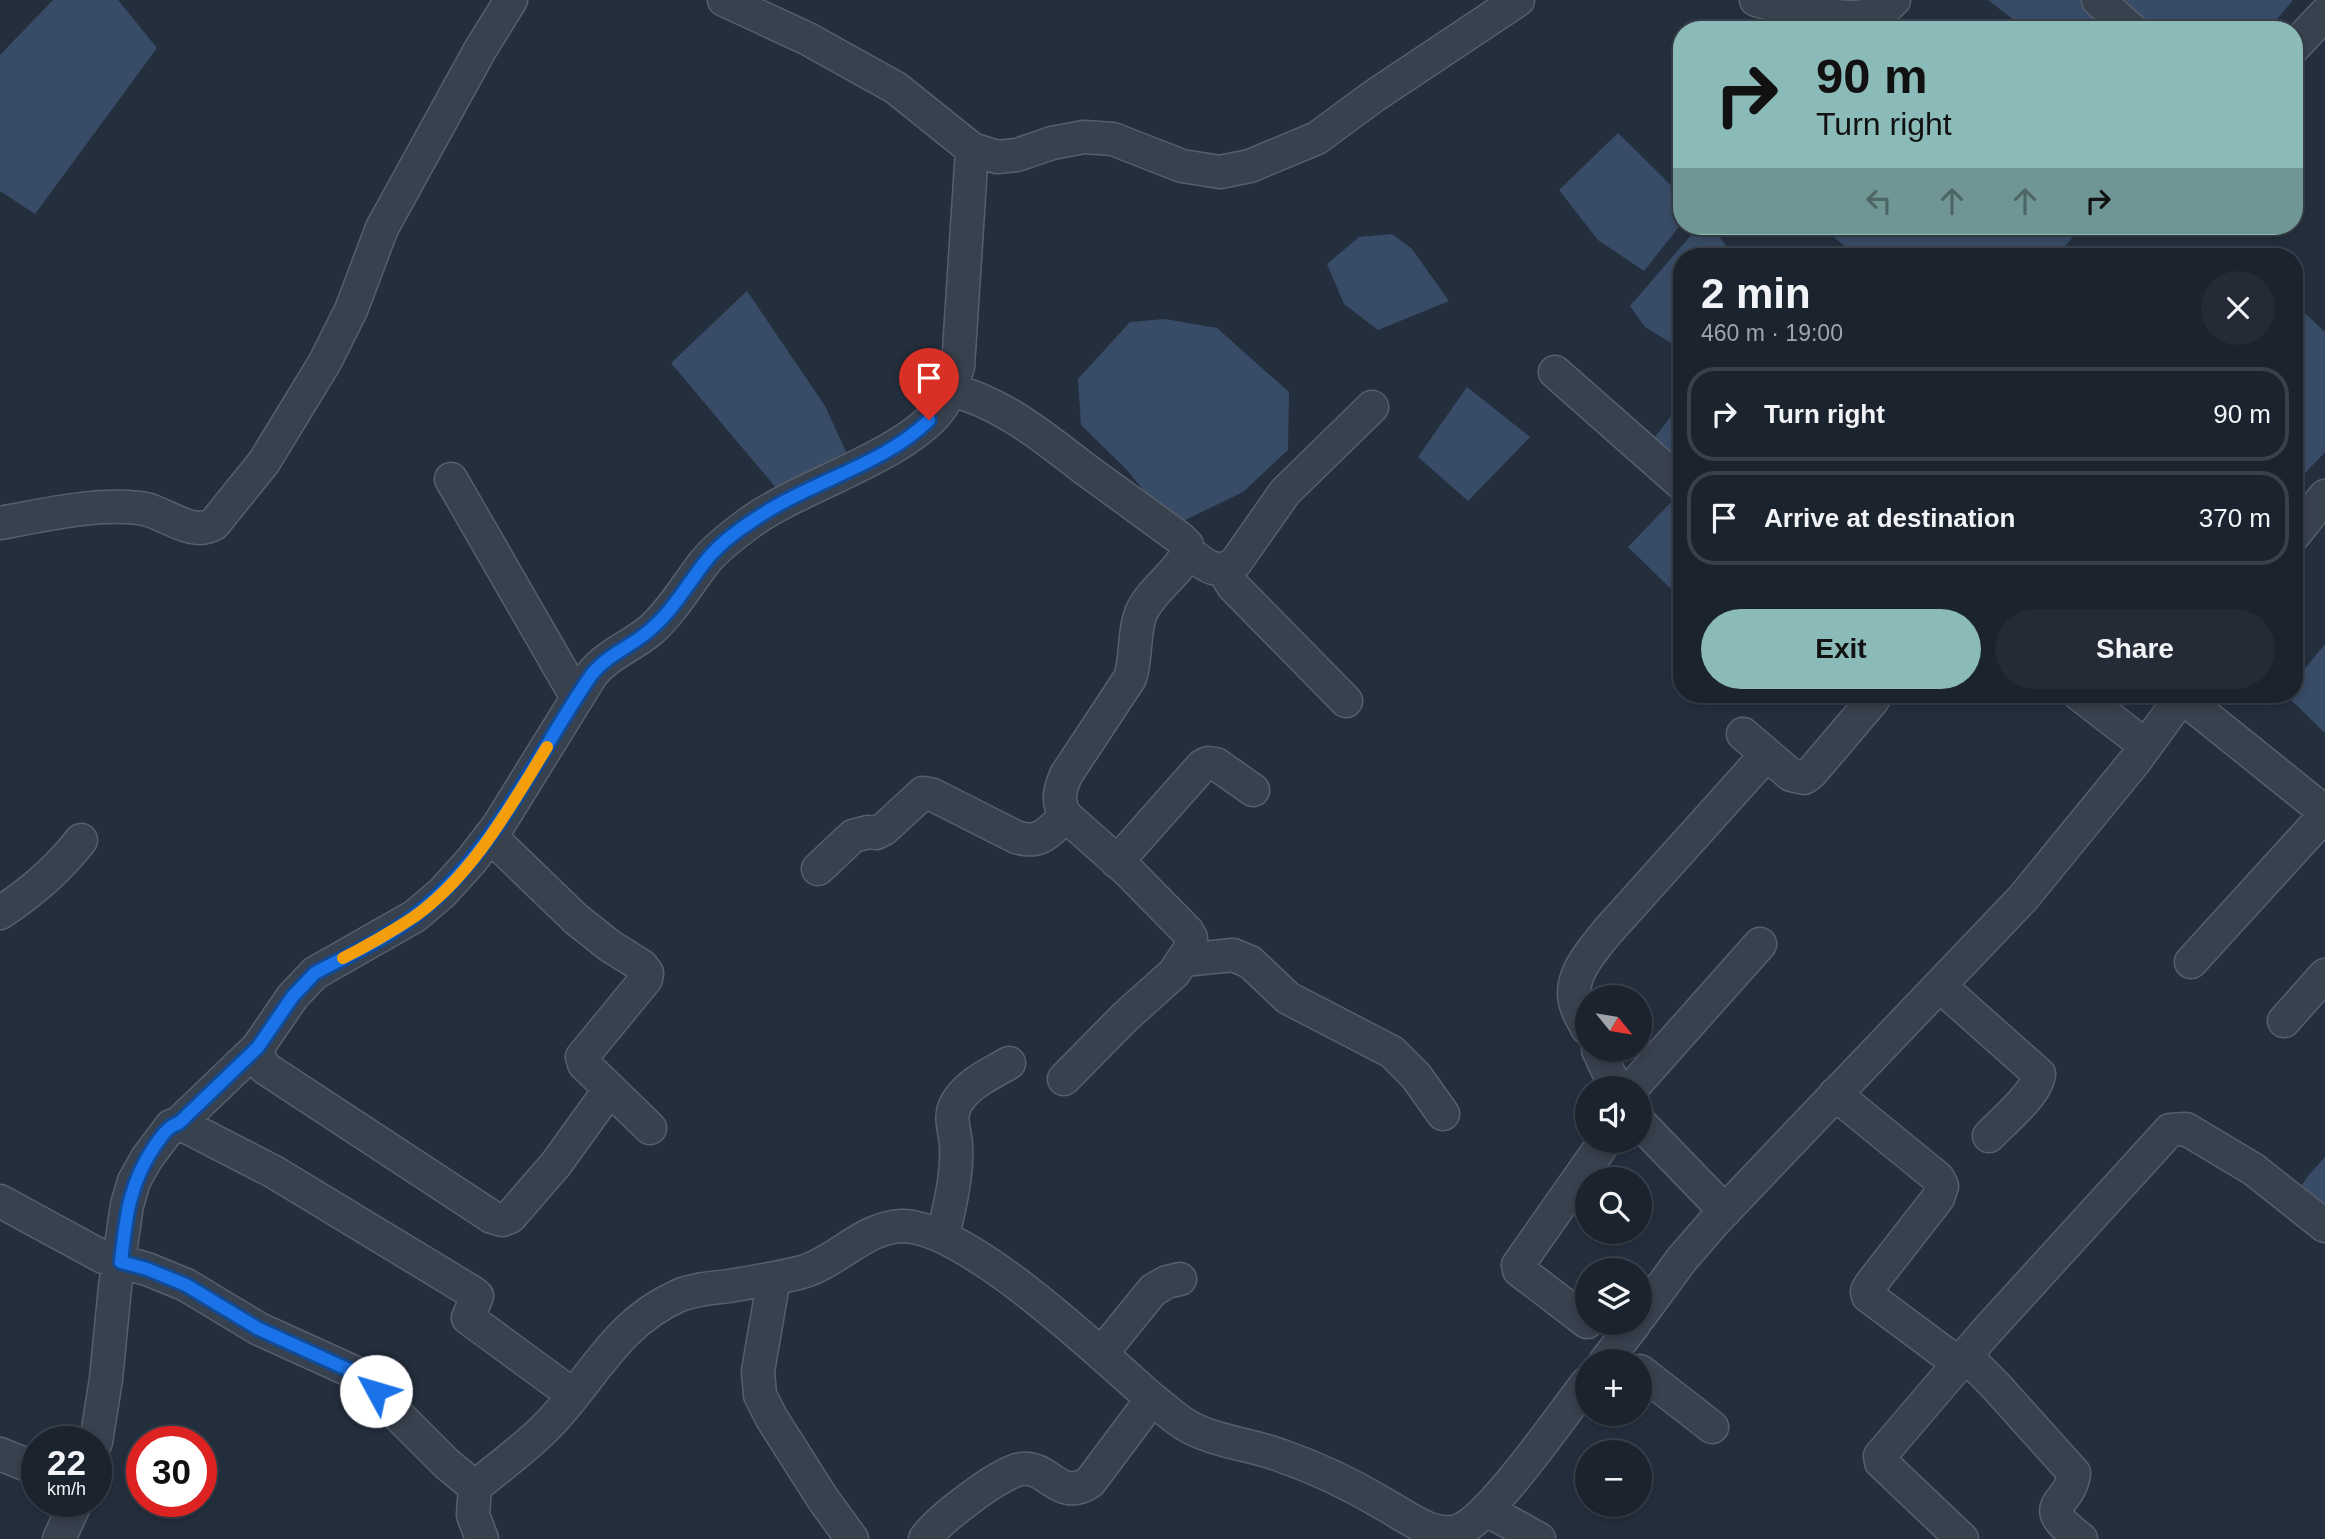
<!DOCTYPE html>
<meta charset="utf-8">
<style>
body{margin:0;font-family:Arial,sans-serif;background:#242b36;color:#f1f3f6;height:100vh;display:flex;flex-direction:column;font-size:26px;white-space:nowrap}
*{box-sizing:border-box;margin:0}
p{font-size:23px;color:#a0a4aa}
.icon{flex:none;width:38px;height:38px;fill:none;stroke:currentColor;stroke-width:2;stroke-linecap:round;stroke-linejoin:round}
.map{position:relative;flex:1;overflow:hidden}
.sheet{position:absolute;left:1673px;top:248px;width:630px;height:455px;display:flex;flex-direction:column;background:#1b232e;border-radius:28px;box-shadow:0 4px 10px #0003,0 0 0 2px #39404a}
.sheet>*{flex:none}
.banner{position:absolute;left:1673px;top:21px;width:630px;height:214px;border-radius:28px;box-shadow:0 4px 10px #0003,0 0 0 2px #39404a;background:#8bbbb9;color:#111;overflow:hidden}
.needle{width:46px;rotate:120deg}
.fabs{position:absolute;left:1575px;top:985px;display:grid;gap:14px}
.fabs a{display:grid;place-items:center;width:77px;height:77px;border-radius:50%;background:#1b232e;box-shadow:0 4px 10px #0003,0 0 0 2px #39404a;font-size:35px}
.speed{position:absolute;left:21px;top:1426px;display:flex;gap:14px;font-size:35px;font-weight:700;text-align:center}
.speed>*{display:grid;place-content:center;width:91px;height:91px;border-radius:50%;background:#1b232e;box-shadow:0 4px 10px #0003,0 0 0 2px #39404a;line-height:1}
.speed small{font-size:18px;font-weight:400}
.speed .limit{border:10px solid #d22;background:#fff;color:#111}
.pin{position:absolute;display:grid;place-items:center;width:60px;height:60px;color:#fff;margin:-72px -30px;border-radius:50% 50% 50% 0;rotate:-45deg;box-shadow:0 0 7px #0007}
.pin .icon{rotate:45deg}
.me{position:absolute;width:77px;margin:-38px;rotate:309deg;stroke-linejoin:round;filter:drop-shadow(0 0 5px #0008)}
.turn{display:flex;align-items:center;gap:24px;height:147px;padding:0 28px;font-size:32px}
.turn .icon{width:91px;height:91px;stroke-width:2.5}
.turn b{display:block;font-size:49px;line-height:60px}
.lanes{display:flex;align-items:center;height:66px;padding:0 28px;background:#0003;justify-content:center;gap:35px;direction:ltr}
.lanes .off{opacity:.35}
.round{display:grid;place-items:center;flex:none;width:74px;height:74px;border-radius:37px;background:#242b36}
.head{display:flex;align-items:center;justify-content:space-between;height:119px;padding:0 28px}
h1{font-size:42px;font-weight:700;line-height:52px}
.button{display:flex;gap:14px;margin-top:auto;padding:14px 28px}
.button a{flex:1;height:80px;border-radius:42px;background:#8bbbb9;color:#111;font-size:28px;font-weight:700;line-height:80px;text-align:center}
.button a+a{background:#242b36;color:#f1f3f6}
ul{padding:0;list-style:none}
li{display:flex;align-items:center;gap:21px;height:94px;margin:0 14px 10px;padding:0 14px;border:4px solid #39404a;border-radius:28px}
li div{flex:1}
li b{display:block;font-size:26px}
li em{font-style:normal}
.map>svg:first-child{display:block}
</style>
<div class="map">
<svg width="2325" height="1539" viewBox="0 0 2325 1539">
<rect width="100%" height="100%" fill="#242f3e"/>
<!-- water -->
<path fill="#394c67" d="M 53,0 L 118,0 L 157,48 L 35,214 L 0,191 L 0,55 Z
M 1988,0 L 2293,0 L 2268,30 L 2027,30 Z
M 1618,133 L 1682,196 L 1682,223 L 1644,271 L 1598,240 L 1559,190 Z
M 1699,226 L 1711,226 L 1735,257 L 1682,257 L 1682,350 L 1645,327 L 1630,306 Z
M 1839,226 L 2074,226 L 2079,230 L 2056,257 L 1859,257 L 1832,236 Z
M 1392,234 L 1412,249 L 1449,301 L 1378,330 L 1344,304 L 1327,264 L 1359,237 Z
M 747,291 L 825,406 L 847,454 L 778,490 L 671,363 Z
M 2294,303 L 2325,332 L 2325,452 L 2296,483 L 2294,481 Z
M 1165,319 L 1217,328 L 1289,392 L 1288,450 L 1243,492 L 1173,526 L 1126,469 L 1081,425 L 1078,379 L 1130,322 Z
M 1467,387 L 1530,437 L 1468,501 L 1418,457 Z
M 1682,402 L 1682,486 L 1645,450 Z
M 1676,497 L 1682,504 L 1682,573 L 1670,588 L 1628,547 Z
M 2325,644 L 2325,733 L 2286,695 L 2294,695 L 2294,682 Z
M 2325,1157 L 2325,1241 L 2317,1239 L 2287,1209 L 2307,1177 Z"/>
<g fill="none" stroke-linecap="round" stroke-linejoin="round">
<defs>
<path id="minor" d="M 724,0 L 808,39 L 896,88 L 972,149 L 997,157 L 1017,155 L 1052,143 L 1084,137 L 1113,139 L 1182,166 L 1220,172 L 1250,166 L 1317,138 L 1374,96 L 1518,0
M 1756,0 C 1782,7 1841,21 1865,16 C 1878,14 1885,9 1894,0
M 2098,0 L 2132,30
M 2294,47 L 2325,14
M 1555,372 L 1682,484
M 951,390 C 1003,403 1043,437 1085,469 C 1117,492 1149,516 1181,539 L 1187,545 L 1188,552 C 1177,575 1151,590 1141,613 C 1133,633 1137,657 1130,678 L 1066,775 C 1060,789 1056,802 1066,816 L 1128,871 L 1187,931 L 1191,938 L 1190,949 L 1174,973 L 1125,1017 L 1064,1079
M 451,479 L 576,696
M 0,523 C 45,515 92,503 139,508 C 164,510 190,538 214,524 L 264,462 L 325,362 L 351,310 L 382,228 L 480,50 L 511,0
M 2294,535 L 2325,496
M 1188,552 C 1204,564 1218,578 1236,562 L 1285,492 L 1372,407
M 1228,569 L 1228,578 L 1233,586 L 1346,701
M 2080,695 L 2146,746
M 2182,697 L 2325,812
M 1743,734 L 1791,775 L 1804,778 L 1811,773 L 1873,700
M 490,836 L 576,919 L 610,946 L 642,966 L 647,973 L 646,979 L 582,1057 L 584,1064 L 650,1128
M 1117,862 L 1202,766 L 1208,763 L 1216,764 L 1253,790
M 818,869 L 853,836 L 868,832 L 876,833 L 884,829 L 923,793 L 933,795 L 1016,837 C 1041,845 1048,832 1066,816
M 0,913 C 32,892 58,870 81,840
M 1184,960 L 1233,955 L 1250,962 L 1288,998 L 1392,1052 L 1416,1076 L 1443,1114
M 2191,962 L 2325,815
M 1940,986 L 2039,1074 C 2037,1094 2003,1121 1989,1136
M 2284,1021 L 2325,975
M 1587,1028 C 1583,1020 1577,1011 1575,1002 C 1569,975 1592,951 1607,932 L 1766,755
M 1598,1050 L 1616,1088
M 1632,1088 L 1760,944
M 610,1089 L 556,1164 L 510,1217 L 502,1220 L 492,1217 L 265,1068 L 259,1057 L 258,1047 L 293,996 L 315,973 L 415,916 L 442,893 L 471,861 L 498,826 L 592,674 C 608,654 632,646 651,630 C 673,610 687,585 704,563 C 716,548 733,535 748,524 C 800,485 908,456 942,406 C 950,394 954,381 958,367 L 972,149
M 1835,1094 L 1938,1178 L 1942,1186 L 1938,1198 L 1871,1284 L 1867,1291 L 1868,1296 L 1958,1363
M 179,1123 L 258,1047
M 1640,1123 L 1725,1211
M 0,1201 L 103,1257 L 147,1269 L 186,1285 L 259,1329 L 356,1373 L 447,1464 L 475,1487 C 499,1467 526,1448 548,1425 C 593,1379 615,1324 678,1296 C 693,1289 713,1288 729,1286 C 754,1282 779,1278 802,1272 C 837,1262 864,1227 902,1226 C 967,1226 1101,1354 1152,1399
M 943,1237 C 949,1207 958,1176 956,1145 C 955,1129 948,1117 957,1102 C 969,1083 990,1074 1009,1063
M 774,1278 L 758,1371 L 760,1395 L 771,1417 L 823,1499 L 852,1539
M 1640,1316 L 1682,1259 L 1715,1221 L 2023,898 L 2135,761 L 2183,695
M 1587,1322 L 1519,1270 L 1518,1265 L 1605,1141
M 1101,1354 L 1153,1290 L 1167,1282 L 1180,1279
M 1965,1355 L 1994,1384 L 2074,1473 C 2070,1508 2032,1502 2081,1539
M 1605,1362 L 1635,1323
M 1640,1371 L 1712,1427
M 96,1442 L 106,1379 L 115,1287 L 127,1205 L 134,1181 L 147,1158 L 171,1126 L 179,1123 L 274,1172 L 472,1292 L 477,1296 L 468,1318 L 573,1395
M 0,1454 L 37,1469
M 475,1487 L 473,1515 L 482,1539
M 1487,1510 L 1539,1539
M 59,1539 L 76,1502
M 925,1539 C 938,1520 999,1473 1021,1469 C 1049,1465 1059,1503 1090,1482 L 1152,1399 C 1163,1407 1174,1418 1186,1425 C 1214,1442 1251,1444 1282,1456 C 1317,1468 1352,1485 1384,1504 C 1404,1515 1432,1538 1457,1531 C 1489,1522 1563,1413 1587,1383
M 1962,1539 L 1881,1462 L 1880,1456 L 1985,1333 L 2170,1130 L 2186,1129 L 2253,1169 L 2325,1226"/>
</defs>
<!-- minor casing -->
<use href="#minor" stroke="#565f6c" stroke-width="35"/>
<!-- minor -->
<use href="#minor" stroke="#38414e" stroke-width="32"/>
</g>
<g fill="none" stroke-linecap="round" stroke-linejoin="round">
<defs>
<path id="route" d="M 376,1391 L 356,1373 L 259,1329 L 186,1285 L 147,1269 L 121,1262 C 126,1216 129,1183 156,1144 C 163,1135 168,1126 179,1123 L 258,1047 L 293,996 L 315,973 C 349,955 387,938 417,914 C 497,851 535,756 592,674 C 608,654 633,646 651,629 C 673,610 687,585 705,562 C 722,540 748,523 771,509 C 821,479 888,461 929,420"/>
</defs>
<!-- route casing -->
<use href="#route" stroke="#114b97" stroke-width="18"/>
<!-- route -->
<use href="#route" stroke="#1a73e8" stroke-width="12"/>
<!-- slow -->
<path stroke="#f59e0b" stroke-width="12" d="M 343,958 C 367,946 391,932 414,917 C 473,875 510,807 547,747"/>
</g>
</svg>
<div class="fabs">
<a><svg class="needle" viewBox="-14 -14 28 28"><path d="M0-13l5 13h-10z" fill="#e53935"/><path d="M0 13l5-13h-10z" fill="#a0a4aa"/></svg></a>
<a><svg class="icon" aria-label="sound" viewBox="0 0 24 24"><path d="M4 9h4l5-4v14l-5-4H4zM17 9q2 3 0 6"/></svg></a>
<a><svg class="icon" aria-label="search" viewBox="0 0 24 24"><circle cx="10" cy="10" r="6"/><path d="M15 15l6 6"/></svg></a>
<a><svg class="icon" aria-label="layers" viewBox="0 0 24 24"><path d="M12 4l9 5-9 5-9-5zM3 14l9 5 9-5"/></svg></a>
<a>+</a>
<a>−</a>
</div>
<div class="speed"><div>22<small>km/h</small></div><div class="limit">30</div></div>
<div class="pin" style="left:929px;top:420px;background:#d93025"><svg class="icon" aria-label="arrive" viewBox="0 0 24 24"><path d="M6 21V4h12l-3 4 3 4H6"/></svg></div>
<svg class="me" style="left:376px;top:1391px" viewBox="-20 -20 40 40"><circle r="19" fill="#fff"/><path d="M0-13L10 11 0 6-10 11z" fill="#1a73e8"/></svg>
<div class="banner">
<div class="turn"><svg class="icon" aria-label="right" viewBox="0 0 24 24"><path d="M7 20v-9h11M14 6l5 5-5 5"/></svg><div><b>90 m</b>Turn right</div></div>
<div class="lanes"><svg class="icon off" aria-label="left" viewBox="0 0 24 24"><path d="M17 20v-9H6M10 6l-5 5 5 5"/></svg><svg class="icon off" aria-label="ahead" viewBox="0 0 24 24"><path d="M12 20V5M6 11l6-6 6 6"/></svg><svg class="icon off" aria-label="ahead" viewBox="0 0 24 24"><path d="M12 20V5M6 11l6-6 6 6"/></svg><svg class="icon" aria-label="right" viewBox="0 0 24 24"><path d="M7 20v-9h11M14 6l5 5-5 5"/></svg></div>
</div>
<section class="sheet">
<div class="head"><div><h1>2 min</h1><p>460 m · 19:00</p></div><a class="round"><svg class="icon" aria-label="close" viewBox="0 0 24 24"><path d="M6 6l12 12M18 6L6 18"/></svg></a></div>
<ul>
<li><svg class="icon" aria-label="right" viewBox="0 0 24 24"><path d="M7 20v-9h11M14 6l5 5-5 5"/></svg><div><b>Turn right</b></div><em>90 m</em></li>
<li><svg class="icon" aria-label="arrive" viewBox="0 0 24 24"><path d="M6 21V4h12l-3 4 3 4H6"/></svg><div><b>Arrive at destination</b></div><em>370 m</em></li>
</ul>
<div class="button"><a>Exit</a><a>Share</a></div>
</section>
</div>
